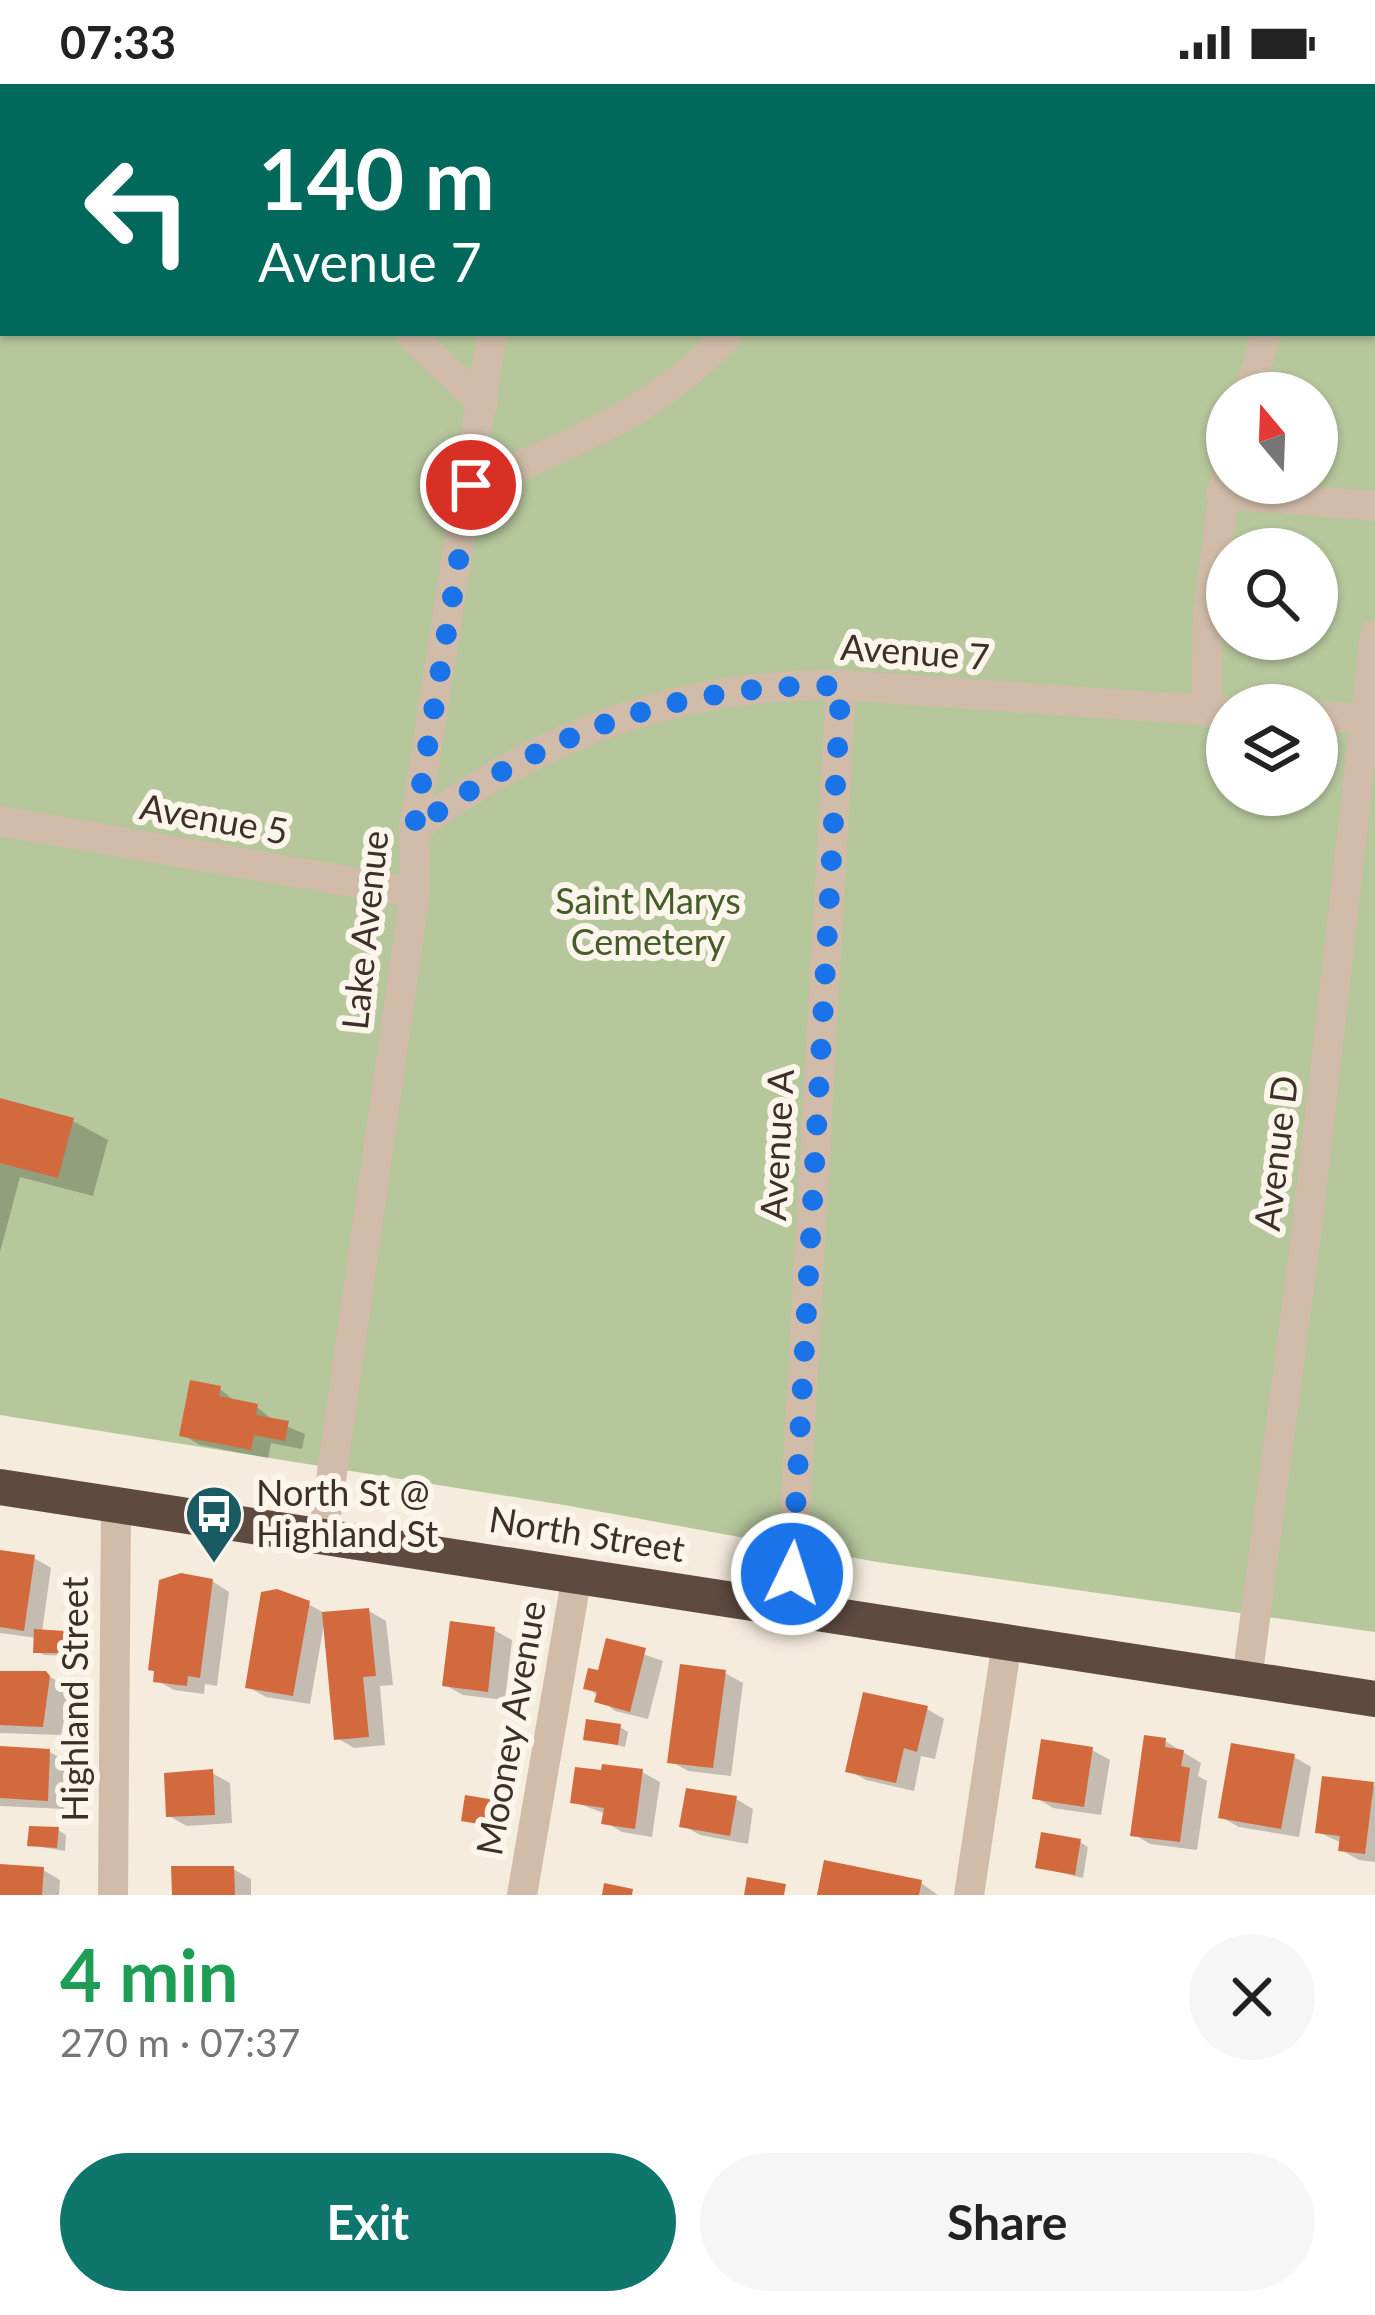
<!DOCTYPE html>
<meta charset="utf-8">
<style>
body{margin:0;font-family:Lato,sans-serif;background:#f6f6f6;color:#222;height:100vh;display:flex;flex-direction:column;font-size:45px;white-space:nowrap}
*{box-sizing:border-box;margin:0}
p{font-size:39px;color:#767676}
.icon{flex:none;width:66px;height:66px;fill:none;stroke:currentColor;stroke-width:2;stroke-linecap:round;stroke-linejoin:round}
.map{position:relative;height:1811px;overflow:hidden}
.sheet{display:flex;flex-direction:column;background:#fff;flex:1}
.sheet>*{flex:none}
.banner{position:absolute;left:0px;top:0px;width:1377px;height:252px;box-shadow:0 3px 9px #0004;background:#00695c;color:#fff;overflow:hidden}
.needle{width:78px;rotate:341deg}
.buttons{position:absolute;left:1206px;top:288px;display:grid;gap:24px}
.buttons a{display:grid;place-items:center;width:132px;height:132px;border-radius:50%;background:#fff;box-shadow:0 3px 9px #0004;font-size:60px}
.pin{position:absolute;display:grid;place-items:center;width:102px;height:102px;color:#fff;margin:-51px;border:6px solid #fff;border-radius:50%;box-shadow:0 3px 12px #0007}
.me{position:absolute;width:132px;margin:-66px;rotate:4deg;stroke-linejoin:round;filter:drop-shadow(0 0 9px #0008)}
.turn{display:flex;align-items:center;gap:42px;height:252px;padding:0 60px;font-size:54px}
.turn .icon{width:156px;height:156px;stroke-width:2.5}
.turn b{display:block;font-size:84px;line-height:102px}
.round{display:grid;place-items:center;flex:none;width:126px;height:126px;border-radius:63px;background:#f6f6f6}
.head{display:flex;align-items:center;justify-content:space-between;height:204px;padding:0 60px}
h1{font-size:72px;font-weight:700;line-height:90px;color:#1e9e55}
.primary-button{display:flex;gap:24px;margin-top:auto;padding:24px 60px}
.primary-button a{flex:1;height:138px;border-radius:72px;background:#0f766e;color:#fff;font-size:48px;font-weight:700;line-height:138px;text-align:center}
.primary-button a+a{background:#f6f6f6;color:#222}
.status{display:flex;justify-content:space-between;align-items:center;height:84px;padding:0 60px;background:#fff;direction:ltr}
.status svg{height:33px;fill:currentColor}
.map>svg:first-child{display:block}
</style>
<div class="status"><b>07:33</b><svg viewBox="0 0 49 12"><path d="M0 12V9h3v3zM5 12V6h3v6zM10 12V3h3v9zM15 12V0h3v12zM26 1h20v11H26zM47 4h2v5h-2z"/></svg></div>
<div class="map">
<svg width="1375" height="1811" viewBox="0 0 1375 1811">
<rect width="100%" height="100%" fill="#f5ecde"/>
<!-- green -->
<path fill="#b6c79c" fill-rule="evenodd" d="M 0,0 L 1375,0 L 1375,1548 L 877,1478 L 564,1421 L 0,1331 ZM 3,3 L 1374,3 L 1374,249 L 3,249 ZM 1227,309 L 1317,309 L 1317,399 L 1227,399 ZM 1227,465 L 1317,465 L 1317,555 L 1227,555 ZM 1227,621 L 1317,621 L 1317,711 L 1227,711 Z"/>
<!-- shadow -->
<path fill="#0003" d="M 0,1017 L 73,1037 L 108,1056 L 93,1112 L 20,1093 L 0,1168 Z
M 220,1305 L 237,1319 L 257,1323 L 274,1337 L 305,1350 L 302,1365 L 271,1359 L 268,1374 L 200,1361 L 183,1351 Z
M 0,1469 L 34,1474 L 51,1484 L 42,1548 L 73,1554 L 72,1572 L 44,1571 L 36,1567 L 37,1554 L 0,1549 Z
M 212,1497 L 229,1508 L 217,1602 L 205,1600 L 204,1610 L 174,1606 L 156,1596 Z
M 308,1520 L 328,1531 L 369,1527 L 386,1537 L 393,1601 L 380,1602 L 385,1661 L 354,1664 L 337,1654 L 324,1540 L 310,1620 L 266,1613 L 248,1603 Z
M 494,1546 L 512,1556 L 505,1616 L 463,1611 L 445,1601 Z
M 608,1558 L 663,1577 L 648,1635 L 615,1627 L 587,1603 L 600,1590 Z
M 725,1589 L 743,1599 L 731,1692 L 688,1687 L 670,1677 Z
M 0,1590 L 45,1590 L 63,1600 L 69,1612 L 61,1651 L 0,1649 Z
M 927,1625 L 944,1635 L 935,1675 L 921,1672 L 914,1707 L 866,1696 L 848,1686 Z
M 620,1643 L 628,1648 L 625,1663 L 586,1654 Z
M 1165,1657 L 1201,1679 L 1198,1692 L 1207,1697 L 1197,1766 L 1150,1760 L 1133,1750 Z
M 0,1665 L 50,1668 L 67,1678 L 64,1725 L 0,1722 Z
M 1092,1666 L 1110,1676 L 1101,1731 L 1053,1724 L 1035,1713 Z
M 1294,1673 L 1311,1683 L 1299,1753 L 1239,1743 L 1221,1733 Z
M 642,1688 L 660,1698 L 652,1753 L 622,1748 L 605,1738 L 606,1730 L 574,1718 Z
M 212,1689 L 230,1699 L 232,1739 L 187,1742 L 169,1732 Z
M 1373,1701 L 1375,1702 L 1375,1778 L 1359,1776 L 1341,1766 L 1342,1759 L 1318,1748 Z
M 736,1715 L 753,1725 L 748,1760 L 700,1751 L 682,1741 Z
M 494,1719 L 502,1724 L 499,1745 L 464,1736 Z
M 58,1746 L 66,1751 L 65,1767 L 30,1761 Z
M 1080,1758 L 1088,1763 L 1083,1794 L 1038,1783 Z
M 0,1783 L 43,1786 L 60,1796 L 59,1811 L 0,1811 Z
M 233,1785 L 251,1795 L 251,1811 L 175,1811 Z
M 921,1799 L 938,1811 L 820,1811 Z"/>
<!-- building -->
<path fill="#d36a3e" d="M 0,1014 L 74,1034 L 58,1094 L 0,1079 Z
M 190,1296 L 221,1302 L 219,1312 L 258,1320 L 256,1331 L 289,1337 L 285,1357 L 254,1351 L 251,1366 L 179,1352 Z
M 0,1466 L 35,1471 L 24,1547 L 0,1543 Z
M 181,1489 L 213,1495 L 200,1594 L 188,1592 L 187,1602 L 153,1598 L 154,1587 L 148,1586 L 159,1496 Z
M 277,1505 L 310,1517 L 293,1612 L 245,1604 L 261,1508 Z
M 369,1524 L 376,1592 L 363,1593 L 369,1653 L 334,1656 L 322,1528 Z
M 450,1537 L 495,1543 L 488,1608 L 442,1602 Z
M 34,1545 L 66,1547 L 65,1569 L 33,1569 Z
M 606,1554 L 646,1564 L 630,1628 L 594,1618 L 597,1608 L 583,1605 L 588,1584 L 598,1586 Z
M 680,1580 L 726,1586 L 713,1684 L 667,1679 Z
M 0,1587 L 46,1587 L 50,1592 L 43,1643 L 0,1641 Z
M 863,1608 L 928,1622 L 917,1668 L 904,1664 L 896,1699 L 845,1688 Z
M 586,1635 L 621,1640 L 618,1661 L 583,1656 Z
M 1144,1651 L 1166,1654 L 1165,1663 L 1184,1666 L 1181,1682 L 1190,1684 L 1180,1758 L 1130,1752 Z
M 1041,1655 L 1093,1663 L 1084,1723 L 1032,1715 Z
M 1231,1659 L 1295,1670 L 1281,1745 L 1218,1734 Z
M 0,1662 L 50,1665 L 48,1717 L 0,1714 Z
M 602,1680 L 643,1685 L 635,1745 L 601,1740 L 604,1724 L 570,1719 L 575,1683 L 601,1686 Z
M 213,1685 L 215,1731 L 166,1733 L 164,1689 Z
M 1322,1692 L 1374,1698 L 1365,1770 L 1338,1767 L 1340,1752 L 1315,1749 Z
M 686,1704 L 737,1712 L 730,1752 L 679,1743 Z
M 465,1711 L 495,1716 L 491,1742 L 461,1737 Z
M 29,1742 L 59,1743 L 57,1764 L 27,1762 Z
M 1041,1748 L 1081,1755 L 1075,1791 L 1035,1784 Z
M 824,1776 L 922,1796 L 919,1811 L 817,1811 Z
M 0,1780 L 44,1783 L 42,1811 L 0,1811 Z
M 171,1782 L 234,1782 L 235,1811 L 172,1811 Z
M 747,1793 L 786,1800 L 784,1811 L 744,1811 Z
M 604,1799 L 633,1805 L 632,1811 L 602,1811 Z"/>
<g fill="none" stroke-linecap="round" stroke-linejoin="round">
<!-- minor -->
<path stroke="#d0bca8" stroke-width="30" d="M 234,0 L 234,3
M 523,3 L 523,0
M 1162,3 L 1164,0
M 1336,3 L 1337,0
M 409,249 L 483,320
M 1249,309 L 1266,249
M 471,401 C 564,364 661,326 729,249
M 1221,410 L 1375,422
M 1206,628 L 1208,525 L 1227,389
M 1317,632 L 1375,635
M 0,737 L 415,809
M 414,745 C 542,650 680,599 841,601 L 1227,628
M 323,1452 L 415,809 L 414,745 L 492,249
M 790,1524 L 841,601
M 1247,1595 L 1307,1145 L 1375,550
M 113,1811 L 116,1419
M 522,1811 L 577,1491
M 969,1811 L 1007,1558"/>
<!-- highway -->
<path stroke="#5e4a3f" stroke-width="36" d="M 0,1403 L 1375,1615"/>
</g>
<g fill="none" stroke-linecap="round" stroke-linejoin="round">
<!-- route -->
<path stroke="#1a73e8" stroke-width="21" stroke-dasharray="0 37.8" d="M 471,401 L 414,745 C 541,650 681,598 841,602 L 792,1490"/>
</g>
<!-- icons -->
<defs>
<symbol id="bus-pin" viewBox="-11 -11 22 30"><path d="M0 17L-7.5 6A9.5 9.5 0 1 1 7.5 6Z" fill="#195a63" stroke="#fcf5ec"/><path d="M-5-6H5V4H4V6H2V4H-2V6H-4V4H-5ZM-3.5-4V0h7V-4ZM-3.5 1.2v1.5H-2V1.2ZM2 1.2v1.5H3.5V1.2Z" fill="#fff"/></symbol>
</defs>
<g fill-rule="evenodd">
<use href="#bus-pin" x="181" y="1397" width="66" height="90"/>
</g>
<g text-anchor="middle" stroke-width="12" stroke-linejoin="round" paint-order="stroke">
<!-- street labels -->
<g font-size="36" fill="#3c3029" stroke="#fcf5ec">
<text transform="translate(915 568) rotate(4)" y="13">Avenue 7</text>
<text transform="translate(214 735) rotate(10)" y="13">Avenue 5</text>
<text transform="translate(365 846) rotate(-84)" y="13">Lake Avenue</text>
<text transform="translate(777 1061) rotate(-87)" y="13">Avenue A</text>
<text transform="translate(1276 1069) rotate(-83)" y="13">Avenue D</text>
<text transform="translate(587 1450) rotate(9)" y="13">North Street</text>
<text transform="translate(75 1615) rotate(-90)" y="13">Highland Street</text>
<text transform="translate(511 1644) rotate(-80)" y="13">Mooney Avenue</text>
</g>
<!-- park labels -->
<g font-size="36" fill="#475d29" stroke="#fcf5ec">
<text x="648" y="830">Saint Marys<tspan x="648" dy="41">Cemetery</tspan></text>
</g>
<!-- poi labels -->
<g font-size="36" fill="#3c3029" stroke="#fcf5ec" text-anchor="start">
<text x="256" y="1422">North St @<tspan x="256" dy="41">Highland St</tspan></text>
</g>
</g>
</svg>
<div class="buttons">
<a><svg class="needle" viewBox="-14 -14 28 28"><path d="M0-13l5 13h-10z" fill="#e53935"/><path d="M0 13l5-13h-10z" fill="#767676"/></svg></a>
<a><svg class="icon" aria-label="search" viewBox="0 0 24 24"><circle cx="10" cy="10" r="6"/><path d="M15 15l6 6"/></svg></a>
<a><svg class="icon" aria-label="layers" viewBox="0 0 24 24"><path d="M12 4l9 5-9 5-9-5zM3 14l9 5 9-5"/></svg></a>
</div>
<div class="pin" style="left:471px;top:401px;background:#d93025"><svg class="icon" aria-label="arrive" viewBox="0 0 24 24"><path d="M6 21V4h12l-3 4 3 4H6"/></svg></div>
<svg class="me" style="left:792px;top:1490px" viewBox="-20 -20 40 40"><circle r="17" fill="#1a73e8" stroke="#fff" stroke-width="3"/><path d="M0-11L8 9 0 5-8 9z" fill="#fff"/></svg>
<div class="banner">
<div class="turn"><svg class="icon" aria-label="left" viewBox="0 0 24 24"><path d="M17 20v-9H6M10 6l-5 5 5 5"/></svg><div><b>140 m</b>Avenue 7</div></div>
</div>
</div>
<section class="sheet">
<div class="head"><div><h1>4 min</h1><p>270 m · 07:37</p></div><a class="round"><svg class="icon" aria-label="close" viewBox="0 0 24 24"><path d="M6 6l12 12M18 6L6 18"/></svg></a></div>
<div class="primary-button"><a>Exit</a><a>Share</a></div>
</section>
